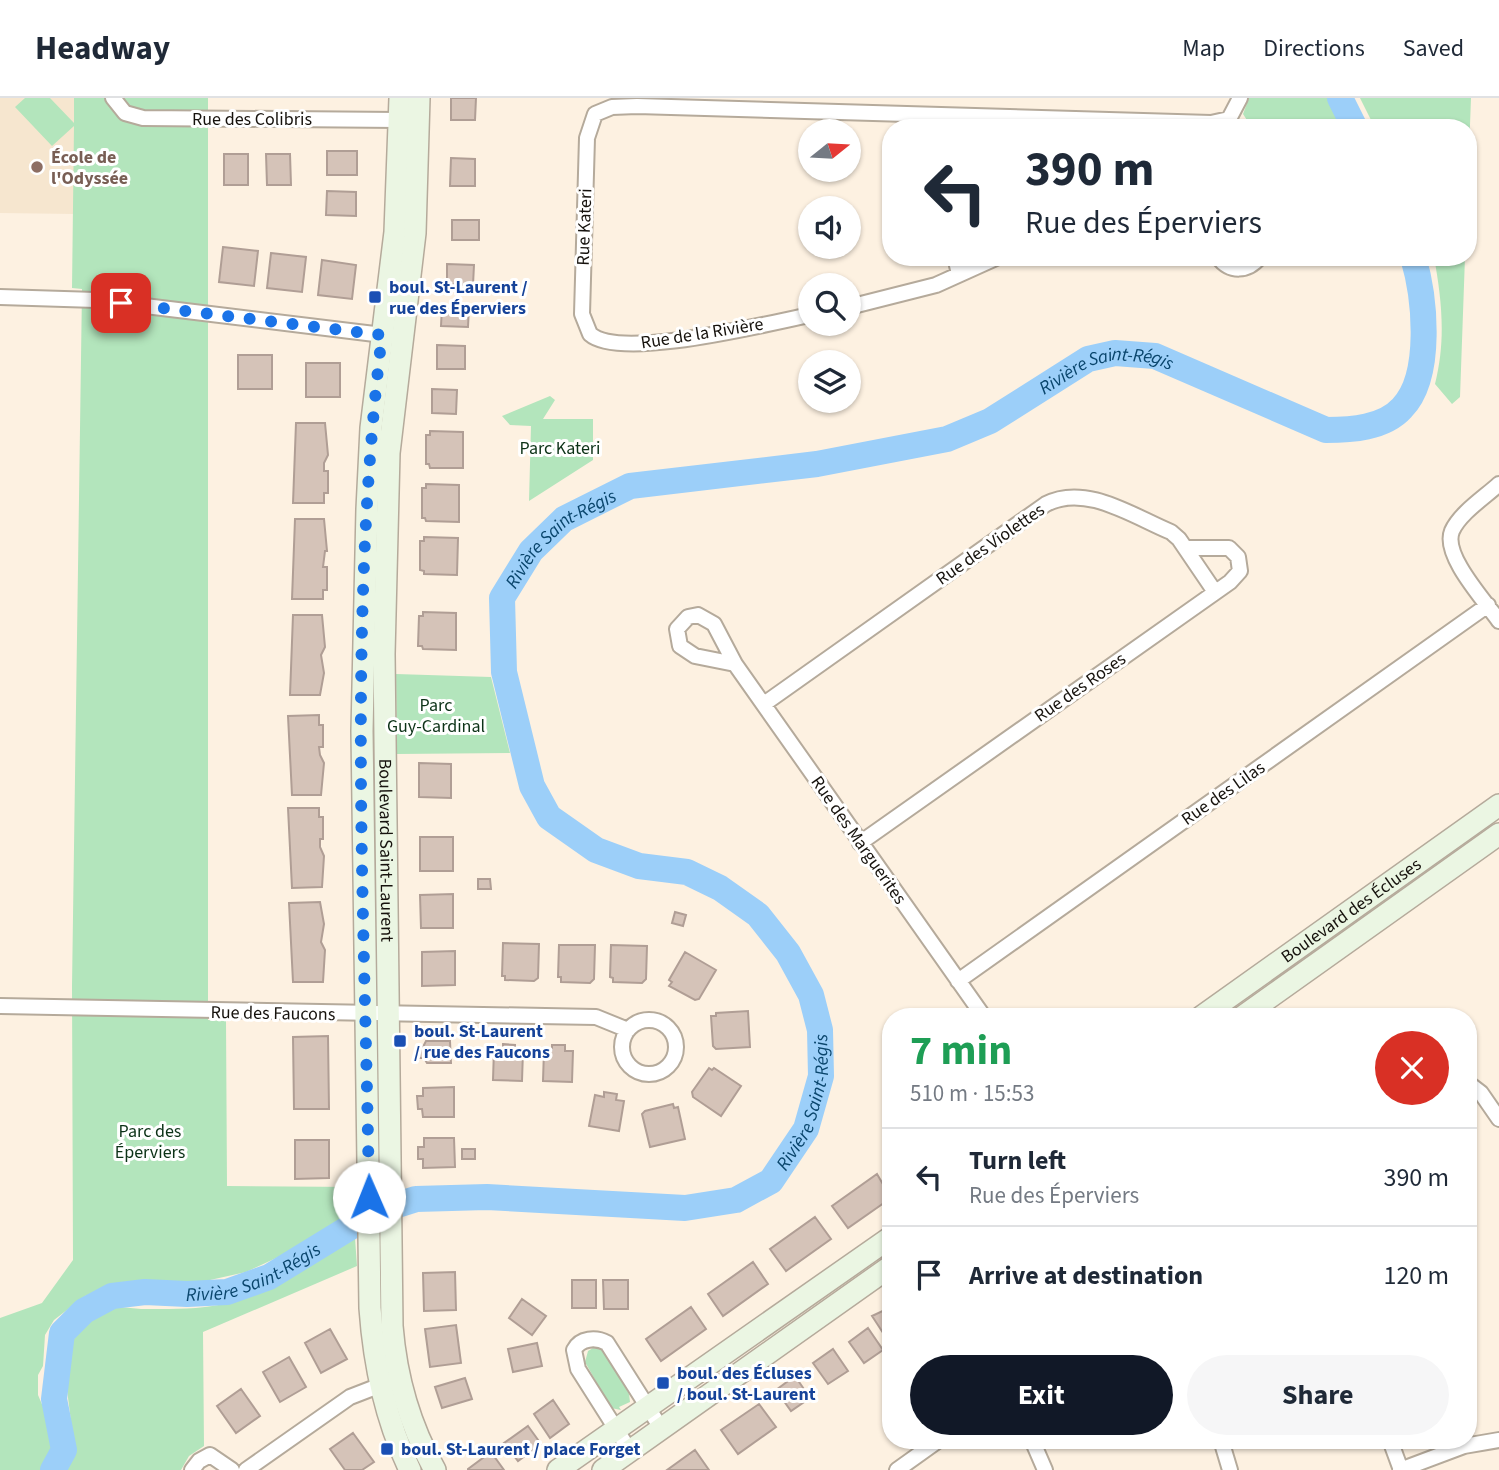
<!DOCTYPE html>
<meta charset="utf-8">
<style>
body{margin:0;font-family:"Source Sans 3",sans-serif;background:#f6f6f7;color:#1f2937;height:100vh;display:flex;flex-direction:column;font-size:26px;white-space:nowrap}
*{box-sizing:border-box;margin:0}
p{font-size:23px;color:#747a83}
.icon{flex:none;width:38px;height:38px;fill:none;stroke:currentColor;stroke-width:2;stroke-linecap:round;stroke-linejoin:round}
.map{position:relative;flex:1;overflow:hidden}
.details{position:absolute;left:882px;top:910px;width:595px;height:441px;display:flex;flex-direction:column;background:#fff;border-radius:28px;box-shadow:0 2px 5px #0004}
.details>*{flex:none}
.hud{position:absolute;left:882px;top:21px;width:595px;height:147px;border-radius:28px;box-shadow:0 2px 5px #0004;background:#fff;color:#1f2937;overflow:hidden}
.needle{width:46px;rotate:72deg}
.fabs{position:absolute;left:798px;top:21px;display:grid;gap:14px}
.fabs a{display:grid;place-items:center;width:63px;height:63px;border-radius:50%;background:#fff;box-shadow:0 2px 5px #0004;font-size:35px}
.pin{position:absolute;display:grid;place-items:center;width:60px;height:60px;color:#fff;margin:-30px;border-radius:14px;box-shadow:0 4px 10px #0006}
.me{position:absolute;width:77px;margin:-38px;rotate:359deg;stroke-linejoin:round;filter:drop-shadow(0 0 5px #0008)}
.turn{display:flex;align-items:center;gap:24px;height:147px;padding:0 28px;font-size:32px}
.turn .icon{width:91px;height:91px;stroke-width:2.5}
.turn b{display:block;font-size:49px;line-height:60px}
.round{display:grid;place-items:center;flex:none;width:74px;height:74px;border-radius:37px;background:#f6f6f7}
.head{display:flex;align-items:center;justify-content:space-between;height:119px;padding:0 28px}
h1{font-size:42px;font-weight:700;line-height:52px;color:#1e9e55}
.primary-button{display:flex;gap:14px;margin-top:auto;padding:14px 28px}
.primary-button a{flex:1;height:80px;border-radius:42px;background:#111827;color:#fff;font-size:28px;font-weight:700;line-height:80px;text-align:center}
.primary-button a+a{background:#f6f6f7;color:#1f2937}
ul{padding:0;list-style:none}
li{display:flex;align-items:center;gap:21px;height:98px;padding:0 28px;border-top:2px solid #e0e1e3}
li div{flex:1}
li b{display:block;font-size:26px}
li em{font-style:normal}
header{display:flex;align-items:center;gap:42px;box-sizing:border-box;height:98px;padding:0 35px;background:#fff;border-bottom:2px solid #e0e1e3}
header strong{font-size:33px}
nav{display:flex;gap:38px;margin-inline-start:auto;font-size:24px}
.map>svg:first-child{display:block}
</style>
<header>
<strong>Headway</strong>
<nav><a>Map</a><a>Directions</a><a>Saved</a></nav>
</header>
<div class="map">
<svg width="1499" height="1372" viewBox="0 0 1499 1372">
<rect width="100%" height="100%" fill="#fdf1e1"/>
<!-- built -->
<path fill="#f6e6cf" d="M 0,0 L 75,0 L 74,116 L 0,115 Z"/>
<!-- green -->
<path fill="#b3e5bc" d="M 25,0 L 50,0 L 74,25 L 74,0 L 208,0 L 208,922 L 226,923 L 227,1088 L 355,1089 L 354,1114 L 313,1143 L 246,1174 L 192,1186 L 131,1185 L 110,1190 L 85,1198 L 54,1222 L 45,1237 L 43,1268 L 38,1277 L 38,1297 L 53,1332 L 56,1351 L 45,1372 L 0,1372 L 0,1220 L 42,1205 L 73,1162 L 72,889 L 82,191 L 72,190 L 74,28 L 52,48 L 15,9 Z
M 1249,0 L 1330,0 L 1343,30 L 1252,30 L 1243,16 Z
M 1360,0 L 1471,0 L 1468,81 L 1468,30 L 1375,30 Z
M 1434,159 L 1465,159 L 1460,299 L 1452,306 L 1435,286 C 1446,242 1442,203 1434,159 Z
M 550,298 L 555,302 L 543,321 L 593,321 L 593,362 L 529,403 L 531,328 L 510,327 L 502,318 Z
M 396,576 L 491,579 L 510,655 L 397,656 Z
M 355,1140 L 357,1168 L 203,1234 L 204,1348 L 189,1358 L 181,1372 L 63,1372 C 87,1339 52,1282 74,1241 C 81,1228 95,1214 109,1210 C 118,1208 132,1210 141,1211 C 172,1211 202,1212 232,1204 C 276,1193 316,1163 355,1140 Z
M 593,1250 L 603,1252 L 629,1296 L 630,1304 L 619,1309 L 621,1312 L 611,1310 L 585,1264 L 588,1253 Z"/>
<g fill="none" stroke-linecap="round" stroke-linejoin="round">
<!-- river -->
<g stroke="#9ccff9" stroke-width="26">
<path d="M 1340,0 L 1355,30"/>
<path id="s1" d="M 53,1372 L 64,1352 L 54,1301 L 62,1235 L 84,1213 L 112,1198 L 145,1194 L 187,1196 L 227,1194 L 269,1179 L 375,1114 L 416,1101 L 487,1099 L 685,1110 L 736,1102 L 771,1083 L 806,1031 L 821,978 L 820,932 L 811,897 L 788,855 L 758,817 L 720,790 L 687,774 L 639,768 L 596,752 L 549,719 L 532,688 L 504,574 L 502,500 L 531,453 L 564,421 L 630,388 L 817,366 L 947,341 L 990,323 L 1088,261 L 1115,255 L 1155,258 L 1326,332 C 1351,332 1384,330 1402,310 C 1433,278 1425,199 1413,159"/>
</g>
</g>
<!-- building -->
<path fill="#d5c3b8" stroke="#b09e95" stroke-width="2" d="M 451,0 L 476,0 L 475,22 L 451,22 Z
M 327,53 L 357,53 L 357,77 L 327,77 Z
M 224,56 L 248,56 L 248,87 L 224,87 Z
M 266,56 L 290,56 L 291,87 L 267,87 Z
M 451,60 L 475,61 L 475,88 L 450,88 Z
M 327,93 L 356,94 L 356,118 L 326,117 Z
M 452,122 L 479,122 L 479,142 L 452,142 Z
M 223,149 L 258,153 L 254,188 L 219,184 Z
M 271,155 L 306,159 L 302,194 L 267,190 Z
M 322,162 L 356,167 L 352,201 L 318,197 Z
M 447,166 L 474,167 L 473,187 L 447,186 Z
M 442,208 L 469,209 L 468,229 L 441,228 Z
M 437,247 L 465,248 L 465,271 L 437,271 Z
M 238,257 L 272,257 L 272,291 L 238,291 Z
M 306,265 L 340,265 L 340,299 L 306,299 Z
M 432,291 L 457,292 L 456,316 L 432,315 Z
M 296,325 L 325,325 L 328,357 L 324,365 L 324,373 L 328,373 L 328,395 L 324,395 L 324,405 L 293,405 Z
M 430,333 L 463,334 L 463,370 L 430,370 L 429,366 L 426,366 L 426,337 L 430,337 Z
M 426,386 L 459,387 L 459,424 L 426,423 L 425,420 L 422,420 L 422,390 L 426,390 Z
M 295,421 L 324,421 L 327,453 L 325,453 L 323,469 L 327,469 L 327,492 L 323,492 L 323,501 L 292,501 Z
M 424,439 L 458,440 L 457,477 L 424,476 L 424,473 L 420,472 L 420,443 L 424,443 Z
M 423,514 L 456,515 L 456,552 L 423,551 L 422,548 L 418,548 L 419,518 L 423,518 Z
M 293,517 L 322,517 L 325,549 L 321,557 L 324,575 L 320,597 L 290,597 Z
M 319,617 L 319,627 L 323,627 L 323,649 L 319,649 L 320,657 L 324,665 L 321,697 L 292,697 L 288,618 Z
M 419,665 L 451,666 L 451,700 L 419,699 Z
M 288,710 L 319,710 L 319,719 L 323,719 L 323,741 L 320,741 L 320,749 L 324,758 L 322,789 L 292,790 Z
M 420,739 L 453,739 L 453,773 L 420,773 Z
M 478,781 L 490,781 L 491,791 L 478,791 Z
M 453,796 L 453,830 L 421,830 L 420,797 Z
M 320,804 L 324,826 L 321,844 L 325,852 L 323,884 L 293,884 L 289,805 Z
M 675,814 L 686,817 L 683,828 L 672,825 Z
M 503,845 L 539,846 L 538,880 L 534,883 L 505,882 L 505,878 L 502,878 Z
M 559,847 L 595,847 L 594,881 L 590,885 L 561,884 L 561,879 L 558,879 Z
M 611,847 L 647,848 L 646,881 L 642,885 L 613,884 L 613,880 L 610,879 Z
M 455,853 L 455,887 L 422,888 L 422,854 Z
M 685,854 L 716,872 L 699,901 L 695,902 L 669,888 L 672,884 L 669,882 Z
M 748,913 L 750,949 L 716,951 L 713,948 L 711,918 L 716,918 L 716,915 Z
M 328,938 L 329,1011 L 294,1011 L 293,939 Z
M 426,943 L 450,943 L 451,965 L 427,965 L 424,960 L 419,960 L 418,949 L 423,949 Z
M 503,946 L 515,947 L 515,953 L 523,953 L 522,983 L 493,982 L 494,951 L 503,951 Z
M 552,947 L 565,947 L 565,953 L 573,953 L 572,984 L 543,983 L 544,952 L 552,952 Z
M 709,970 L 712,972 L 714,970 L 741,988 L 721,1018 L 693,999 L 692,994 Z
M 454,989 L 454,1019 L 423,1019 L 422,1011 L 418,1011 L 417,998 L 423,998 L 423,990 Z
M 604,994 L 617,996 L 616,1002 L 624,1003 L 619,1033 L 589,1028 L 595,997 L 604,999 Z
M 673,1006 L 674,1010 L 678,1009 L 685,1041 L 650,1049 L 642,1016 L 645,1013 Z
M 424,1040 L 454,1040 L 455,1069 L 423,1070 L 423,1061 L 418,1061 L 418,1049 L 424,1049 Z
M 295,1042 L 329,1042 L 329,1080 L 295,1081 Z
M 462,1051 L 475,1051 L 475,1061 L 462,1061 Z
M 877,1076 L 891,1100 L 848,1130 L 832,1108 Z
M 815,1119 L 831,1141 L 786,1173 L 770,1151 Z
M 753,1164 L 768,1186 L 723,1218 L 708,1196 Z
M 455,1174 L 456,1212 L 424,1213 L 423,1175 Z
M 572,1182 L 596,1182 L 596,1210 L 572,1210 Z
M 603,1182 L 628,1182 L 628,1211 L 604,1211 Z
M 522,1201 L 546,1218 L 532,1237 L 509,1220 Z
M 691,1209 L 706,1231 L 661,1263 L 646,1241 Z
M 891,1209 L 891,1243 L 889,1244 L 872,1218 Z
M 456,1227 L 461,1265 L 430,1269 L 425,1231 Z
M 868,1230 L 883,1252 L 864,1265 L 849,1244 Z
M 330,1231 L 347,1261 L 321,1275 L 305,1245 Z
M 537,1245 L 542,1268 L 513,1274 L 508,1251 Z
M 833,1251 L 848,1273 L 828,1286 L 813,1265 Z
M 289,1259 L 306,1289 L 280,1304 L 263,1274 Z
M 795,1278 L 810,1300 L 791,1313 L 776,1292 Z
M 465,1280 L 472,1301 L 442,1310 L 435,1289 Z
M 241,1291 L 260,1318 L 236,1335 L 217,1308 Z
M 553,1302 L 569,1326 L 550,1340 L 534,1316 Z
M 759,1306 L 776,1329 L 738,1356 L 721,1332 Z
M 528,1328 L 541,1346 L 518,1363 L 504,1345 Z
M 353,1335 L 374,1364 L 362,1372 L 345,1372 L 330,1351 Z
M 695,1352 L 709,1372 L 667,1372 L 685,1359 Z
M 491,1354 L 504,1372 L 468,1372 L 468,1371 Z"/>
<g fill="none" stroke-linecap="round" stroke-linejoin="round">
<defs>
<path id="street" d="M 113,0 L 125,15 L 143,20 L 399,22
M 955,159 L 959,176
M 1218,159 C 1230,175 1248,174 1260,159
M 0,199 L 96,202 L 391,238
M 849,209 L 936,187 L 998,159
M 810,217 C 769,225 620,263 590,236 L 582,216 L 587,40 L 595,16 L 612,9 L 637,8 L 1211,25 L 1229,21 L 1240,0
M 1499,386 C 1485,399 1460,415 1452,433 C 1442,457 1485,503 1499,523
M 698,517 L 714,526 L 735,566 L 695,558 L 680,548 L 677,531 L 688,519 Z
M 735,566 L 984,919
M 764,606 L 1046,406 C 1086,385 1134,419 1171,434 L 1179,441 L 1215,494
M 860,745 L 1230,484 L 1240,473 L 1238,459 L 1229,450 L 1186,450
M 958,883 L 1488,507
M 0,908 L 596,919 L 628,932
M622 949a27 27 0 1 1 54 0a27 27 0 1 1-54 0Z
M 1468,985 L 1481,995 L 1499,1021
M 1032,1342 L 1045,1372
M 1221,1342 L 1230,1372
M 1390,1342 L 1401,1372
M 630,1353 L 578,1271 L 574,1252 C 580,1240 596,1239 607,1245 L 661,1330
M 192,1372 L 199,1363 L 210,1357 L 232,1372
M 246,1372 L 350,1299 L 381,1287
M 897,1372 L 939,1342
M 1400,1372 L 1464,1348 L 1499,1342"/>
<g id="secondary">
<path d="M 400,0 L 395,134 L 371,330 L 367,411 L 362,633 L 370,1210 C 374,1266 385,1321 410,1372"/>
<path id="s2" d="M 419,0 L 415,135 L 389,355 L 384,556 L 392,1228 C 396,1278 410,1328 435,1372"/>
<path id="s3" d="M 1201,919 L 1499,707"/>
<path d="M 1242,919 L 1499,736"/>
<path d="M 558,1372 L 891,1139"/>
<path d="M 603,1372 L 891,1168"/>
</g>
</defs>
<!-- street casing -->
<use href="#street" stroke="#b5aa9b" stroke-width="18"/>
<!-- secondary casing -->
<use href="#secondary" stroke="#b5aa9b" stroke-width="24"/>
<!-- street -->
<use href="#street" stroke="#fff" stroke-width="14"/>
<!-- secondary -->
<use href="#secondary" stroke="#ebf6e3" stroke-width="21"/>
</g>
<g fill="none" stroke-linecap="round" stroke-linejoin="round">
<!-- route -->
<path stroke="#1a73e8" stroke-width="12" stroke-dasharray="0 21.6" d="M 121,205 L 382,237 C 347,522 365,812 369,1099"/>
</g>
<!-- markers -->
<circle fill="#8d6e63" stroke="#fff" stroke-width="2.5" cx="37" cy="69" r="7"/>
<g fill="#1a4fb4" stroke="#fff" stroke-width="2.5">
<rect x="368" y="192" width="14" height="14" rx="3.5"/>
<rect x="393" y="936" width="14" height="14" rx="3.5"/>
<rect x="656" y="1278" width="14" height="14" rx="3.5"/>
<rect x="380" y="1344" width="14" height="14" rx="3.5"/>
</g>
<g text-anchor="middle" stroke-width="6" stroke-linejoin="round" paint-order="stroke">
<!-- street labels -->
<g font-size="18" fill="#16120d" stroke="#fff">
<text x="252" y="27">Rue des Colibris</text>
<text transform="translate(584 129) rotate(-88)" y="6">Rue Kateri</text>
<text transform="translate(702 235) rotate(-9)" y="6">Rue de la Rivière</text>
<text transform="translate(990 446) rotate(-35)" y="6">Rue des Violettes</text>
<text transform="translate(1080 589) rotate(-35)" y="6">Rue des Roses</text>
<text transform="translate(1223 695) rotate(-35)" y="6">Rue des Lilas</text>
<text transform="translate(859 742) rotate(55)" y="6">Rue des Marguerites</text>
<text dy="6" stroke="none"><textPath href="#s2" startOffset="754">Boulevard Saint-Laurent</textPath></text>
<text dy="6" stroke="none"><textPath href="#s3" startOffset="184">Boulevard des Écluses</textPath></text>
<text transform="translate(273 915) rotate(1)" y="6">Rue des Faucons</text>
</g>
<!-- education labels -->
<g font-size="18" font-weight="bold" fill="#785e54" stroke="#fff" text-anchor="start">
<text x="51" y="65">École de<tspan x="51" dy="21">l'Odyssée</tspan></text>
</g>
<!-- transit labels -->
<g font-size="18" font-weight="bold" fill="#164399" stroke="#fff" text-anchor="start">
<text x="389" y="195">boul. St-Laurent /<tspan x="389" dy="21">rue des Éperviers</tspan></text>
<text x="414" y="939">boul. St-Laurent<tspan x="414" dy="21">/ rue des Faucons</tspan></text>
<text x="677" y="1281">boul. des Écluses<tspan x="677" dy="21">/ boul. St-Laurent</tspan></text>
<text x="401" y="1357">boul. St-Laurent / place Forget</text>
</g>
<!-- park labels -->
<g font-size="18" fill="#0c3217" stroke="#fff">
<text x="560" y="356">Parc Kateri</text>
<text x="436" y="613">Parc<tspan x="436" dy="21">Guy-Cardinal</tspan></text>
<text x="150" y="1039">Parc des<tspan x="150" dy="21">Éperviers</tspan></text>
</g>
<!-- water labels -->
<g font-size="19" font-style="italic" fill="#0a466d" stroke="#fff">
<text dy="7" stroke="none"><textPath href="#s1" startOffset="2324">Rivière Saint-Régis</textPath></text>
<text dy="7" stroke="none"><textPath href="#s1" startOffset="1736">Rivière Saint-Régis</textPath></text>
<text dy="7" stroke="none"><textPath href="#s1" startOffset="980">Rivière Saint-Régis</textPath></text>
<text dy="7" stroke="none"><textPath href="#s1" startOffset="350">Rivière Saint-Régis</textPath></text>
</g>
</g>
</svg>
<div class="fabs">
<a><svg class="needle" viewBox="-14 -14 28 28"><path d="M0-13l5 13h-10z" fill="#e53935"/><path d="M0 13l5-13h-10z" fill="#747a83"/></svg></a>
<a><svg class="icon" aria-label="sound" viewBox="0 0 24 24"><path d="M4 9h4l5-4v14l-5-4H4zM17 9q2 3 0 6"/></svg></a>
<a><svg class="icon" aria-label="search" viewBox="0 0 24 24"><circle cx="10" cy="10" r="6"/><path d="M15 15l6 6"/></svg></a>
<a><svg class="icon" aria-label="layers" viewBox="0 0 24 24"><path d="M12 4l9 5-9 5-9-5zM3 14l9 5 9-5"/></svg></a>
</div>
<div class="pin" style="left:121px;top:205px;background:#d93025"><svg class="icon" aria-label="arrive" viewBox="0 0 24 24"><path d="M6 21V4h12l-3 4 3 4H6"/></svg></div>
<svg class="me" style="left:369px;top:1099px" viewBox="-20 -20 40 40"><circle r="19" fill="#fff"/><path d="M0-13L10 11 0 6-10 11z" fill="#1a73e8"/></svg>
<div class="hud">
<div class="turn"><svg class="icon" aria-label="left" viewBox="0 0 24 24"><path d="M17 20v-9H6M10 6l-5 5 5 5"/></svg><div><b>390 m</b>Rue des Éperviers</div></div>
</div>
<section class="details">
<div class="head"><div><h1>7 min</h1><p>510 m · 15:53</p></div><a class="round" style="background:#d93025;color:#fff"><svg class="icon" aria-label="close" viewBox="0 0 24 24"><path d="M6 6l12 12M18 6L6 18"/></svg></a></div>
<ul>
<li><svg class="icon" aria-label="left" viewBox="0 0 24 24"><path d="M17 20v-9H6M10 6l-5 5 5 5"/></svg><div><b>Turn left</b><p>Rue des Éperviers</p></div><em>390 m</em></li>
<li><svg class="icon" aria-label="arrive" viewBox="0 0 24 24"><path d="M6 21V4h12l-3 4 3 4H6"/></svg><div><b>Arrive at destination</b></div><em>120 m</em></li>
</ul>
<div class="primary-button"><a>Exit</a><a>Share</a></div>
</section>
</div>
